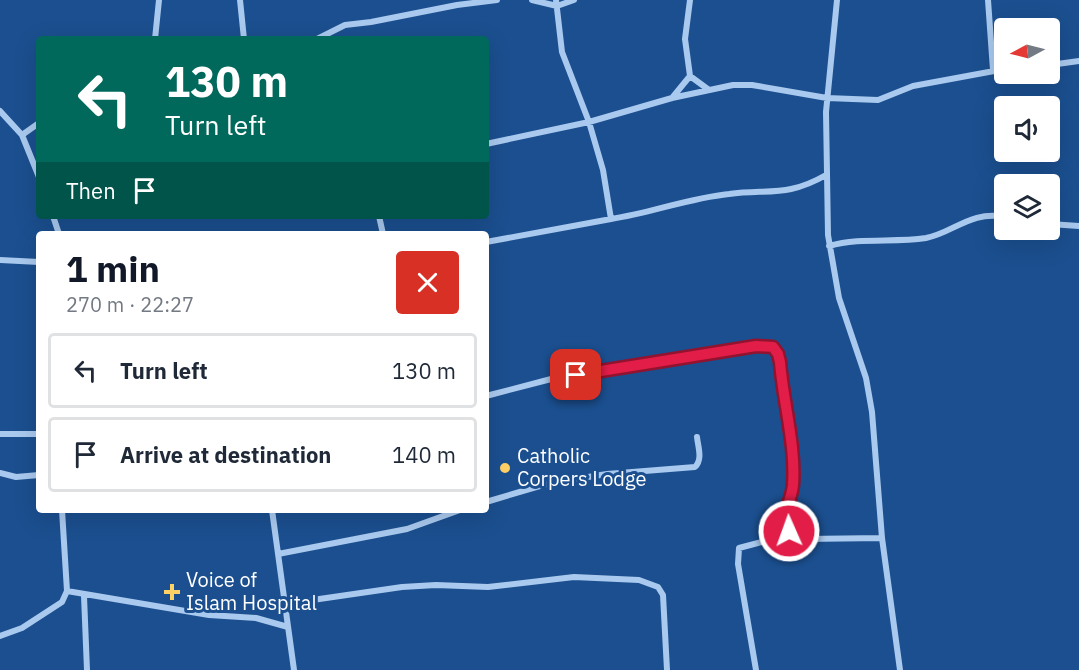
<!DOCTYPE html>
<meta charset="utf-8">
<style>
body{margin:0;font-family:"IBM Plex Sans",sans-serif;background:#f2f2f3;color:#1f2937;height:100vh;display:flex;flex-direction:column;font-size:22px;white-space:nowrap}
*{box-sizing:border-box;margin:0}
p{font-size:20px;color:#747a83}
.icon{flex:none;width:33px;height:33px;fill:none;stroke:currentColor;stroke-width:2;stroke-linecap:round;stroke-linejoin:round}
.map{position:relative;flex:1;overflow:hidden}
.sheet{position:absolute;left:36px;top:231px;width:453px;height:282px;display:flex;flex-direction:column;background:#fff;border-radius:6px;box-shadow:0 6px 24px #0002}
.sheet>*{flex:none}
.guide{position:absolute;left:36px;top:36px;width:453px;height:183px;border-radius:6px;box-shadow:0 6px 24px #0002;background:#00695c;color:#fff;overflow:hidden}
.needle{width:39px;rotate:263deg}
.fabs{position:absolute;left:994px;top:18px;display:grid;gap:12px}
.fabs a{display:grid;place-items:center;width:66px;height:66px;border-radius:6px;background:#fff;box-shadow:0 6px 24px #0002;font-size:30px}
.pin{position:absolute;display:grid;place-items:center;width:51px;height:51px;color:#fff;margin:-26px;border-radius:12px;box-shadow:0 3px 9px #0006}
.me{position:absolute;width:66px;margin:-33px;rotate:358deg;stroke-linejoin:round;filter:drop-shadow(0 0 4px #0008)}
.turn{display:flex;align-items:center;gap:21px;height:126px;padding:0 30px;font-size:27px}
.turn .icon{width:78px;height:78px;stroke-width:2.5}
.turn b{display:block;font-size:42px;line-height:51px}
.then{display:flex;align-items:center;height:57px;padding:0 30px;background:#0003;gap:12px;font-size:22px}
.round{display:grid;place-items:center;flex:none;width:63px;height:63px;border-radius:6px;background:#f2f2f3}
.summary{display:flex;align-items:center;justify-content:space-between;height:102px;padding:0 30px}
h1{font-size:36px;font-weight:700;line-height:45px;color:#111827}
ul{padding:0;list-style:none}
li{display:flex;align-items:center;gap:18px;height:75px;margin:0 12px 9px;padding:0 18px;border:3px solid #e0e1e3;border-radius:6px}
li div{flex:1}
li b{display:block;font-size:22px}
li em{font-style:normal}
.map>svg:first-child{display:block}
</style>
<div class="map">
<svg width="1079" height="670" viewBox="0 0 1079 670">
<rect width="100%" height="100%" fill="#1b4f8f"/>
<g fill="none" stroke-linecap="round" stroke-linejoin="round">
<!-- minor -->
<path stroke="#a9c9ee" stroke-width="6" d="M 240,0 L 244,39
M 532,0 L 557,6 L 574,0
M 690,0 L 685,39 L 690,76
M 837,0 L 826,112 L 828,235 L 839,298 L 866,378 L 872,412 L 882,538 L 900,670
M 988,0 L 993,70
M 155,39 L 159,0
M 317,39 L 345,25 L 371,22 L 457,5 L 497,0
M 1050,65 L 1079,61
M 672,98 L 690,76 L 709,90
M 0,111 L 22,135 L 39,177
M 22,135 L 39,123
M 486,144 L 589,122 L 562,52 L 556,0
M 826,175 C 788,197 769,189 729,194 C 689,198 651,213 611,219 L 603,170 L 589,122 L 672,98 L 733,85 L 752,85 L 827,98 L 878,100 L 913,86 L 1005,69
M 53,216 L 59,234
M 379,216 L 383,234
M 1050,224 L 1079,226
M 486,242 L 611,219
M 829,246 C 861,237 893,243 926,238 C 953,233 971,210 1005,217
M 0,260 L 39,262
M 486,396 L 555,378 L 756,346 L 773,347 L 778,354 L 780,362 C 783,400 796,448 793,485 C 791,505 779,513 791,534
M 0,434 L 39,434
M 0,473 L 16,477 L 39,475
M 486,502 L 550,483 L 607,474 L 695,467 C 703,459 698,447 697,437
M 272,510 L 294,670
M 278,554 L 407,529 L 460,510
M 67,591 L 209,615 L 256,618 L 288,627
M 84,596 L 87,670
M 285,604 L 402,587 L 436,585 L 488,587 L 574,577 L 639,580 L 658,587 L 663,595 L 667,670
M 0,636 L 22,628 L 62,602 L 67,591 L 62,510
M 756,670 L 738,564 L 739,548 L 791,534 L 805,539 L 882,538"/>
</g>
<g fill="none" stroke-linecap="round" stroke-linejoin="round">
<defs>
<path id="route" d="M 576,375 L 756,346 L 773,347 L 778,354 L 780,362 C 783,401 796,446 793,485 C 791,504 781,510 789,531"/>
</defs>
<!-- route casing -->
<use href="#route" stroke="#92132f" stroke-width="15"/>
<!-- route -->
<use href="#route" stroke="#e11d48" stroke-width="10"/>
</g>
<!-- markers -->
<g fill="#ffd166" stroke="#1b4f8f" stroke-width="2">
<circle cx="505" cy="468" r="6"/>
<path d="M169 583h6v6h6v6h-6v6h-6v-6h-6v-6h6z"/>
</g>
<g text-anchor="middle" stroke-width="6" stroke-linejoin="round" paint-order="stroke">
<!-- poi labels -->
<g font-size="20" fill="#fff" stroke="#1b4f8f" text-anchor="start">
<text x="517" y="463">Catholic<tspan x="517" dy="23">Corpers Lodge</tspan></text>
<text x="186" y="587">Voice of<tspan x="186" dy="23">Islam Hospital</tspan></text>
</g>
</g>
</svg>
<div class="fabs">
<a><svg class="needle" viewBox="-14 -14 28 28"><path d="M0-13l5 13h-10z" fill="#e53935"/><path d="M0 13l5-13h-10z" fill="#747a83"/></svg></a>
<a><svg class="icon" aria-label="sound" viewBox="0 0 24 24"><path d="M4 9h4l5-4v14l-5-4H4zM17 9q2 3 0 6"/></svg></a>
<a><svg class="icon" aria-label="layers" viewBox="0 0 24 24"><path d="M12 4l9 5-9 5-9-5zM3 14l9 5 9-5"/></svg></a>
</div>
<div class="pin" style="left:576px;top:375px;background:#d93025"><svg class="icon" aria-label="arrive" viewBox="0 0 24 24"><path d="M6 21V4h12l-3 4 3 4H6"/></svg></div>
<svg class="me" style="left:789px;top:531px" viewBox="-20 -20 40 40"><circle r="17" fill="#e11d48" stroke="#fff" stroke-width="3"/><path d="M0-11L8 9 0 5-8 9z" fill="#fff"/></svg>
<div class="guide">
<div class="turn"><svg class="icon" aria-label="left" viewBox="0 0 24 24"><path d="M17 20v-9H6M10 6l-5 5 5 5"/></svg><div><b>130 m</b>Turn left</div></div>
<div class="then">Then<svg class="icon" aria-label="arrive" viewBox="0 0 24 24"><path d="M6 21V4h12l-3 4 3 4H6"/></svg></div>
</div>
<section class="sheet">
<div class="summary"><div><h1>1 min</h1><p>270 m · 22:27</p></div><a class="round" style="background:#d93025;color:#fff"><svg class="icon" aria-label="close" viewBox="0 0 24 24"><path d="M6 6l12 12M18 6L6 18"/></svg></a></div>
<ul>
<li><svg class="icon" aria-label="left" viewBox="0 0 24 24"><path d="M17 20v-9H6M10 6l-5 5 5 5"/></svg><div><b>Turn left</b></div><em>130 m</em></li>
<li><svg class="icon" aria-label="arrive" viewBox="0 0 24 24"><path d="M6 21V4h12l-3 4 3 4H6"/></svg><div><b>Arrive at destination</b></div><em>140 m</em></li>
</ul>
</section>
</div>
